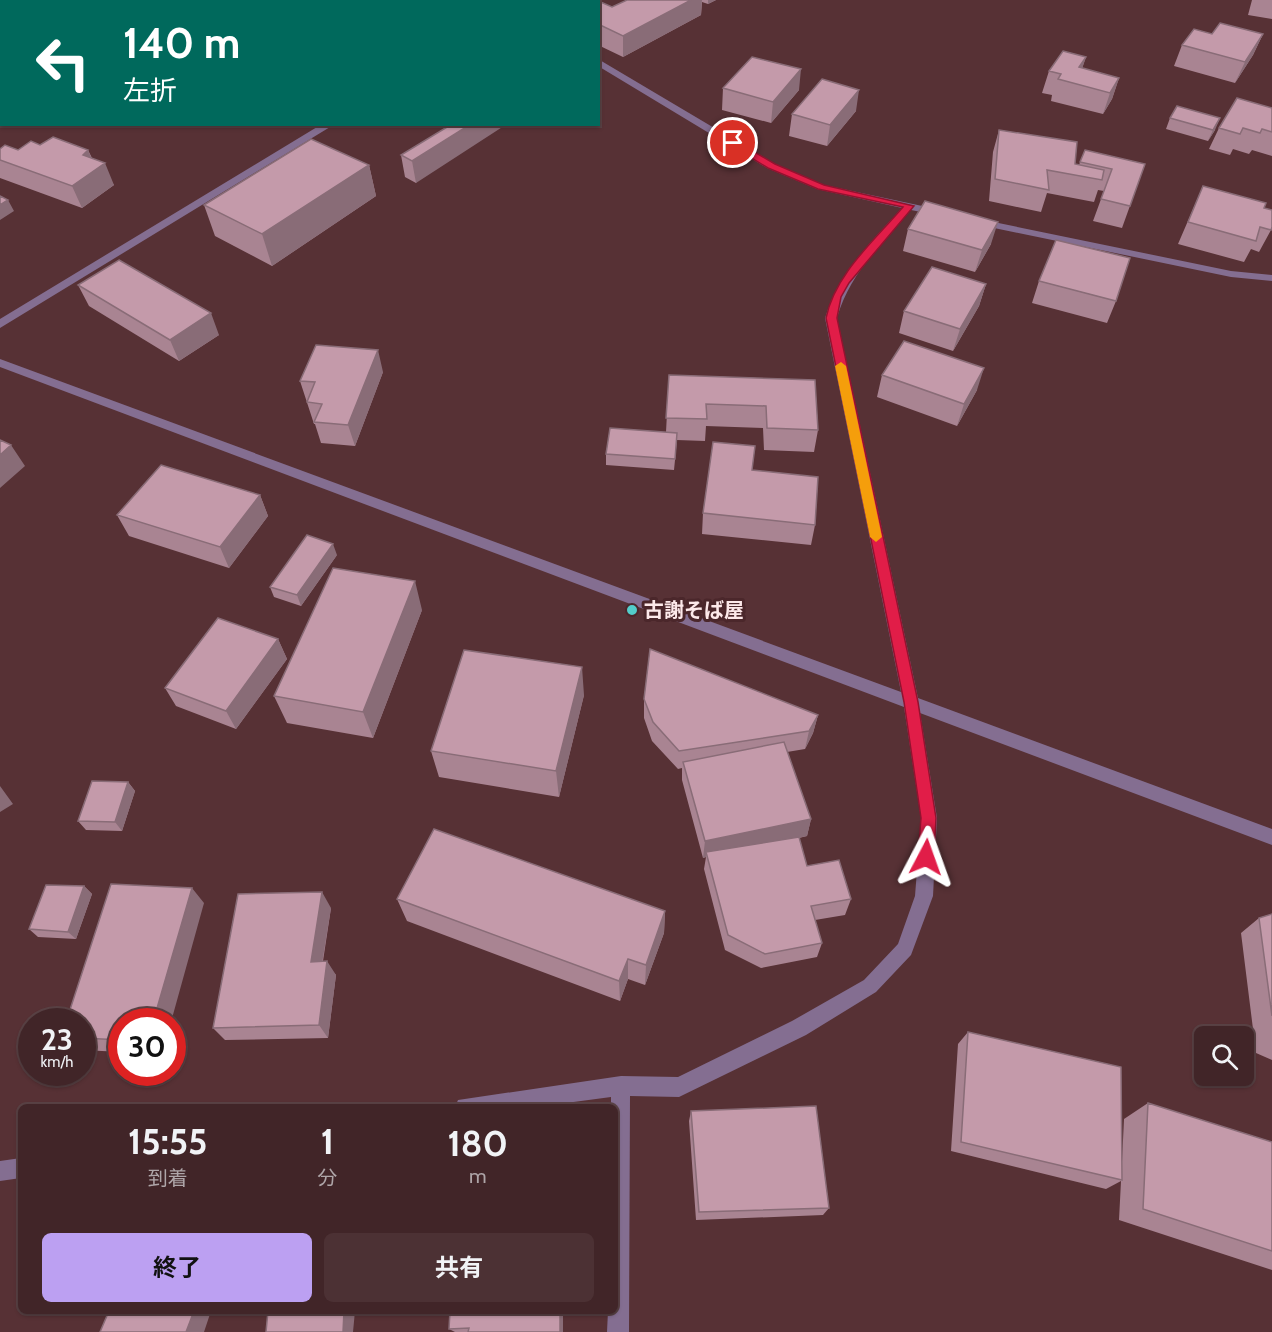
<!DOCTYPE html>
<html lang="ja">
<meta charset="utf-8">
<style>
body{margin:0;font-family:Cabin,"Noto Sans JP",sans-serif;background:#4c3134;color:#f1f3f6;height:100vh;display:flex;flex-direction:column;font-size:22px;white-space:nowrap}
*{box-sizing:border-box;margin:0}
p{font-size:20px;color:#aea5a8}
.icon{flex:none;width:33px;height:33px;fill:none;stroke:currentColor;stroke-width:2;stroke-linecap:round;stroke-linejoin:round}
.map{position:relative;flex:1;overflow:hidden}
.side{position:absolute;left:18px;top:1104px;width:600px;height:210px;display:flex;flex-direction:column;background:#412528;border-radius:9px;box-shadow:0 2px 4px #0004,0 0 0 2px #5a4245}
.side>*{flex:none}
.hud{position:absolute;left:0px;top:0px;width:600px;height:126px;box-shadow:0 2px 4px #0004,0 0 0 2px #5a4245;background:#00695c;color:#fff;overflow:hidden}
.controls{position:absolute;left:1194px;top:1026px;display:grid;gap:12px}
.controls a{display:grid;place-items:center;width:60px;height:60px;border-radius:9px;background:#412528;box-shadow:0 2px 4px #0004,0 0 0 2px #5a4245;font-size:30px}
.speed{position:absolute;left:18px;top:1008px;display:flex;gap:12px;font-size:30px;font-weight:700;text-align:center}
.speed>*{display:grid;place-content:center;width:78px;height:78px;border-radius:50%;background:#412528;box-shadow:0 2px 4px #0004,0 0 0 2px #5a4245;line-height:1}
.speed small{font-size:15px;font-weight:400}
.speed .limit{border:9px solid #d22;background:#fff;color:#111}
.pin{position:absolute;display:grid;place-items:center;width:51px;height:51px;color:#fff;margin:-26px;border:3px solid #fff;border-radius:50%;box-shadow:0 2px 6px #0007}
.me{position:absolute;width:66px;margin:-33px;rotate:4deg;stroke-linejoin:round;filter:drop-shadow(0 0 4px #0008)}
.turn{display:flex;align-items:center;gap:21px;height:126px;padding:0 24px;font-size:27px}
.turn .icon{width:78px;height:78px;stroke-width:2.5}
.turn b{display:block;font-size:42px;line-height:51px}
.eta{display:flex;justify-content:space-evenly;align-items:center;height:102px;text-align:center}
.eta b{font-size:36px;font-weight:700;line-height:42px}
.action{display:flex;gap:12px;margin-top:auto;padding:12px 24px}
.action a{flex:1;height:69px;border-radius:9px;background:#bca0f2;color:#111;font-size:24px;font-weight:700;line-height:69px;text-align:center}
.action a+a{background:#4c3134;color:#f1f3f6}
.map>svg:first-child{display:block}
</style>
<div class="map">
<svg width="1272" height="1332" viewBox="0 0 1272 1332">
<rect width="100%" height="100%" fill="#573135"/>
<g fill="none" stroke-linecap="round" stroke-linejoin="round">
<!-- minor -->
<path fill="#846e91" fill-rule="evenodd" d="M 490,0 L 500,0 L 501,2 L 491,2 Z
M 531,0 L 541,0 L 530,2 Z
M 598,59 L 775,164 L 824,185 L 941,210 L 946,213 L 941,216 L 911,210 C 881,244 850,273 837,318 L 918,698 L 1272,829 L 1272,845 L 920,713 L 937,818 L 933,896 L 911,955 L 876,992 L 806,1035 L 679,1097 L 630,1096 L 629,1332 L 607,1332 L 608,1311 L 615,1311 L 615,1107 L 611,1107 L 611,1097 L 536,1107 L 455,1107 L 458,1100 L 621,1076 L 678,1077 L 792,1021 L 864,980 L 898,944 L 915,896 L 921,818 L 904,707 L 0,367 L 0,359 L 901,692 L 825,318 C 839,273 871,242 902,208 L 817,189 L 767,168 L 598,66 Z
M 322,124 L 335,124 L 0,328 L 0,319 Z
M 979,219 L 1231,271 L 1272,275 L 1272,281 L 1231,277 L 975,224 L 975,220 Z
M 21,1158 L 21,1178 L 0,1181 L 0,1161 Z"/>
</g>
<!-- wall -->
<path fill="#a98492" d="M 627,0 L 716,0 L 708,4 L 702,2 L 701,15 L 623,57 L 598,45 L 598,2 L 612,7 Z
M 1252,0 L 1272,0 L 1272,19 L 1248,15 Z
M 0,27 L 2,28 L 2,69 L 0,69 Z
M 1212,34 L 1263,34 L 1253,55 L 1235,83 L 1174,66 L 1182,45 Z
M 1086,57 L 1082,68 L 1119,78 L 1112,99 L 1103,114 L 1051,101 L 1052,95 L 1042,93 L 1049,71 Z
M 723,88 L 799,90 L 771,123 L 722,110 Z
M 1272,108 L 1272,156 L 1252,150 L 1249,154 L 1233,149 L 1230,155 L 1209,149 L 1219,128 Z
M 856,111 L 827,146 L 789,136 L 792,114 Z
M 1170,118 L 1215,130 L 1208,141 L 1166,129 Z
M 452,124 L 416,183 L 405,177 L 401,155 Z
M 999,130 L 1075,164 L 1079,165 L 1085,150 L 1145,164 L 1122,228 L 1093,221 L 1104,191 L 1098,190 L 1094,202 L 1047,193 L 1041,212 L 989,201 L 993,152 Z
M 40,145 L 88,150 L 92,158 L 114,185 L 82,208 L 0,178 L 0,149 L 18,150 Z
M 369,165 L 376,196 L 272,266 L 215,236 L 204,205 Z
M 1203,186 L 1264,208 L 1271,230 L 1259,252 L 1251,249 L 1244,262 L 1178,244 Z
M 908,229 L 991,244 L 975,272 L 903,251 Z
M 1039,281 L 1116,301 L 1107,323 L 1032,303 Z
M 986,284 L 979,306 L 953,351 L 899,333 L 904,311 Z
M 78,285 L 219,335 L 179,361 L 89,306 Z
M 383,372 L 355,446 L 321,443 L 315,424 L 314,424 L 300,381 Z
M 669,375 L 815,380 L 818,430 L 814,452 L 764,450 L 763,428 L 706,426 L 705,441 L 677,440 L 674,470 L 606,465 L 606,454 L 666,432 Z
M 882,375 L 977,390 L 957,426 L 877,397 Z
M 752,470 L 815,525 L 811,545 L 702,534 L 703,513 Z
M 260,495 L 268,516 L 229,568 L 129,536 L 117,515 Z
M 337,555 L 301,606 L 274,597 L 270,587 Z
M 422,610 L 373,738 L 287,723 L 274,696 Z
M 278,639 L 287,659 L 236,729 L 176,706 L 165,688 Z
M 584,695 L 559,797 L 439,777 L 431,751 Z
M 644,699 L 818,715 L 813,733 L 805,749 L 787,752 L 811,819 L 807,836 L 799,838 L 807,866 L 851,899 L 845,915 L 815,920 L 822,943 L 817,957 L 761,968 L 725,950 L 704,869 L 706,857 L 703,858 L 682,780 L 682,768 L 678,769 L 652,741 L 644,718 Z
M 128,782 L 135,791 L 122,831 L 86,830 L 78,821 Z
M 84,886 L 92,894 L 76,939 L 38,937 L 29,929 Z
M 397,899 L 665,911 L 664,933 L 645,985 L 628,979 L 620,1001 L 407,921 Z
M 204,903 L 122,1022 L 122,1052 L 82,1050 L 82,1022 Z
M 331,908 L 323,961 L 336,975 L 328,1038 L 225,1040 L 213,1028 Z
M 1272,914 L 1272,1060 L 1256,1053 L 1241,933 L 1259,918 Z
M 968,1032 L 1122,1161 L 1124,1119 L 1148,1103 L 1272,1142 L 1272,1270 L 1119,1220 L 1121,1181 L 1106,1189 L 951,1151 L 958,1044 Z
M 691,1111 L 829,1208 L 823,1215 L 696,1220 L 689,1121 Z
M 450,1311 L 563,1311 L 563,1332 L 455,1332 L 449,1329 Z"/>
<!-- shaded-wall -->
<path fill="#896c77" d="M 338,0 L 361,0 L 361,2 L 334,2 Z
M 691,0 L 702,0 L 701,15 L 623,57 L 623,36 Z
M 708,0 L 716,0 L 708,4 Z
M 1263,34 L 1253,55 L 1235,83 L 1245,62 Z
M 2,47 L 2,58 L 0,55 L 0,48 Z
M 1086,57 L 1079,78 L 1079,67 Z
M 801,69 L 799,90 L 771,123 L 773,102 Z
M 1119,78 L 1112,99 L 1103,114 L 1110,93 Z
M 859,90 L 856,111 L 827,146 L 830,125 Z
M 1220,118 L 1215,130 L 1208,141 L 1213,130 Z
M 471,124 L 507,124 L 416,183 L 412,161 Z
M 88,150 L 96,169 L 105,163 L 114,185 L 82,208 L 72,186 L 83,155 Z
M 369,165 L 376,196 L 272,266 L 262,234 Z
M 8,200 L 14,211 L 0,220 L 0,205 Z
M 998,222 L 991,244 L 975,272 L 982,250 Z
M 986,284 L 979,306 L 953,351 L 960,329 Z
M 211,313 L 219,335 L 179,361 L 170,340 Z
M 378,350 L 383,372 L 355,446 L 348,425 Z
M 984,368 L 977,390 L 957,426 L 964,404 Z
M 11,445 L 25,466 L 0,488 L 0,455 Z
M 260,495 L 268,516 L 229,568 L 220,547 Z
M 333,544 L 337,555 L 301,606 L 297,595 Z
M 415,581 L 422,610 L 373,738 L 363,712 Z
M 278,639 L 287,659 L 236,729 L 226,711 Z
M 582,667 L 584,695 L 559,797 L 556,771 Z
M 818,715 L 813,733 L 805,749 L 809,731 Z
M 128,782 L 135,791 L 122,831 L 115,822 Z
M 0,786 L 13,804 L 0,812 Z
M 811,819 L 807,836 L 708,857 L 706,852 L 706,857 L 703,858 L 705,841 Z
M 84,886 L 92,894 L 76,939 L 68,932 Z
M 192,888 L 204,903 L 171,1022 L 153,1022 Z
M 322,892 L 331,908 L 320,976 L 311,962 Z
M 665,911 L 664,933 L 645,985 L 646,965 Z
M 628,959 L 628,979 L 620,1001 L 619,981 Z
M 327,961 L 336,975 L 328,1038 L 319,1025 Z
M 194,1311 L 211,1311 L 204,1332 L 186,1332 Z
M 344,1311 L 355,1311 L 353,1332 L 343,1332 Z
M 560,1311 L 563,1311 L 563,1332 L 560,1332 Z"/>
<!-- building -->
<path fill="#c49aaa" stroke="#896c77" stroke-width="1.5" d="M 293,0 L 338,0 L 334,2 L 296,2 Z
M 583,0 L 596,0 L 612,7 L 627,0 L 691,0 L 623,36 L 598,24 L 598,2 L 580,2 Z
M 1220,23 L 1263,34 L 1245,62 L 1182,45 L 1194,29 L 1212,34 Z
M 0,27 L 2,28 L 2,47 L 0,48 Z
M 1063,51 L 1086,57 L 1079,67 L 1119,78 L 1110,93 L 1058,79 L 1061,74 L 1049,71 Z
M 752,57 L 801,69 L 773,102 L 723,88 Z
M 822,79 L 859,90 L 830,125 L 792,114 Z
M 1237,98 L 1272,108 L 1272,132 L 1262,129 L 1260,133 L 1243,128 L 1240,134 L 1219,128 Z
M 1177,106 L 1220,118 L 1213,130 L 1170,118 Z
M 452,124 L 471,124 L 412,161 L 401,155 Z
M 999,130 L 1077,142 L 1075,164 L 1104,170 L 1102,180 L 1047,170 L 1049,190 L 995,179 Z
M 53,137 L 88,150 L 83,155 L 105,163 L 72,186 L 0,160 L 0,149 L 5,145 L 18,150 L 31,141 L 40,145 Z
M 311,139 L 369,165 L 262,234 L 204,205 Z
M 1085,150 L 1145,164 L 1130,206 L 1101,199 L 1112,169 L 1080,162 Z
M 1203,186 L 1266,203 L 1264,208 L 1272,210 L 1272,227 L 1271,230 L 1260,227 L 1256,241 L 1188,222 Z
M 0,196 L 8,200 L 0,205 Z
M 925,201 L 998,222 L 982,250 L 908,229 Z
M 1056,240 L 1130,258 L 1116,301 L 1039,281 Z
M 119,260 L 211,313 L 170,340 L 78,285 Z
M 932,267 L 986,284 L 960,329 L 904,311 Z
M 904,341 L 984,368 L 964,404 L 882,375 Z
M 316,345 L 378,350 L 348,425 L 314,422 L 322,404 L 307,402 L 315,382 L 300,381 Z
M 669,375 L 815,380 L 818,430 L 767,428 L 766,406 L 706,404 L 707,419 L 666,418 Z
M 610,428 L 677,433 L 675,459 L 606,454 Z
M 0,440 L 11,445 L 0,455 Z
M 713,442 L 755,446 L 752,470 L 818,477 L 815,525 L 703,513 Z
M 161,465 L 260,495 L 220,547 L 117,515 Z
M 307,535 L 333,544 L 297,595 L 270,587 Z
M 333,568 L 415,581 L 363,712 L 274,696 Z
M 218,618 L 278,639 L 226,711 L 165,688 Z
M 650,649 L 818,715 L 809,731 L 679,751 L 653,722 L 644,699 Z
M 464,650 L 582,667 L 556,771 L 431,751 Z
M 784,742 L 811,819 L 705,841 L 683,762 Z
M 92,781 L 128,782 L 115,822 L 78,821 Z
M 434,829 L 665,911 L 646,965 L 628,959 L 619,981 L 397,899 Z
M 799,837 L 807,866 L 839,860 L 851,899 L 811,906 L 822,943 L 765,954 L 728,935 L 706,852 Z
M 111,884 L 192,888 L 153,1022 L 122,1022 L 122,1040 L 82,1038 L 82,1022 L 66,1022 Z
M 46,885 L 84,886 L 68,932 L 29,929 Z
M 322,892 L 311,962 L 327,961 L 319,1025 L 213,1028 L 238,894 Z
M 1272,914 L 1272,1016 L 1259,918 Z
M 968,1032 L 1121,1067 L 1122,1180 L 961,1142 Z
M 1148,1103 L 1272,1142 L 1272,1251 L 1143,1209 Z
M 816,1106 L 829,1208 L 699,1212 L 691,1111 Z
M 109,1311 L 194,1311 L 186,1332 L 100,1332 Z
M 268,1311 L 344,1311 L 343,1332 L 266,1332 Z
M 450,1311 L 560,1311 L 560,1332 L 468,1332 L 469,1328 L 449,1329 Z"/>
<!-- route -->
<path fill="#e11d48" stroke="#92132f" stroke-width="1.5" d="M 730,141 L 736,141 L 775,164 L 824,185 L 914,206 L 849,283 L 841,297 L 837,318 L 918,702 L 936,818 L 934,857 L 932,862 L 926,864 L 921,862 L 918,857 L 921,818 L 904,702 L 826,318 C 835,274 874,241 903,207 L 818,189 L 768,168 L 730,145 Z"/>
<!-- slow -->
<path fill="#f59e0b" d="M 841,362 L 846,366 L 882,537 L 876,542 L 870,537 L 835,366 Z"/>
<!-- markers -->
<circle fill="#53cdca" stroke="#4b272b" stroke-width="2" cx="632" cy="610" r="6"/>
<g text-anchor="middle" stroke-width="6" stroke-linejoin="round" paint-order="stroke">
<!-- poi labels -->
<g font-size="20" font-weight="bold" fill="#fde9ea" stroke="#4b272b" text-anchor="start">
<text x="644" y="617">古謝そば屋</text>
</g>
</g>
</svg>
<div class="controls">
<a><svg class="icon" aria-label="search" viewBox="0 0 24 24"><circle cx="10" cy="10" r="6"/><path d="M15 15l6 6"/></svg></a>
</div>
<div class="speed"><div>23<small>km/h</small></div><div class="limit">30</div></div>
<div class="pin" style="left:733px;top:143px;background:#d93025"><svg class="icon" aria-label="arrive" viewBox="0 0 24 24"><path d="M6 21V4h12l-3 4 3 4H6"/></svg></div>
<svg class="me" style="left:926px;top:857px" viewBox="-20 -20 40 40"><path d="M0-17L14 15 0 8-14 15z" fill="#e11d48" stroke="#fff" stroke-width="4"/></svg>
<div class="hud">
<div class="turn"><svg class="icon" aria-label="left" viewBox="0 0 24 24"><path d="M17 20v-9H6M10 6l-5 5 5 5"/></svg><div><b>140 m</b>左折</div></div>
</div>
<section class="side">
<div class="eta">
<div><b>15:55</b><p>到着</p></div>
<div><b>1</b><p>分</p></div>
<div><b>180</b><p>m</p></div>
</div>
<div class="action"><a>終了</a><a>共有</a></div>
</section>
</div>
